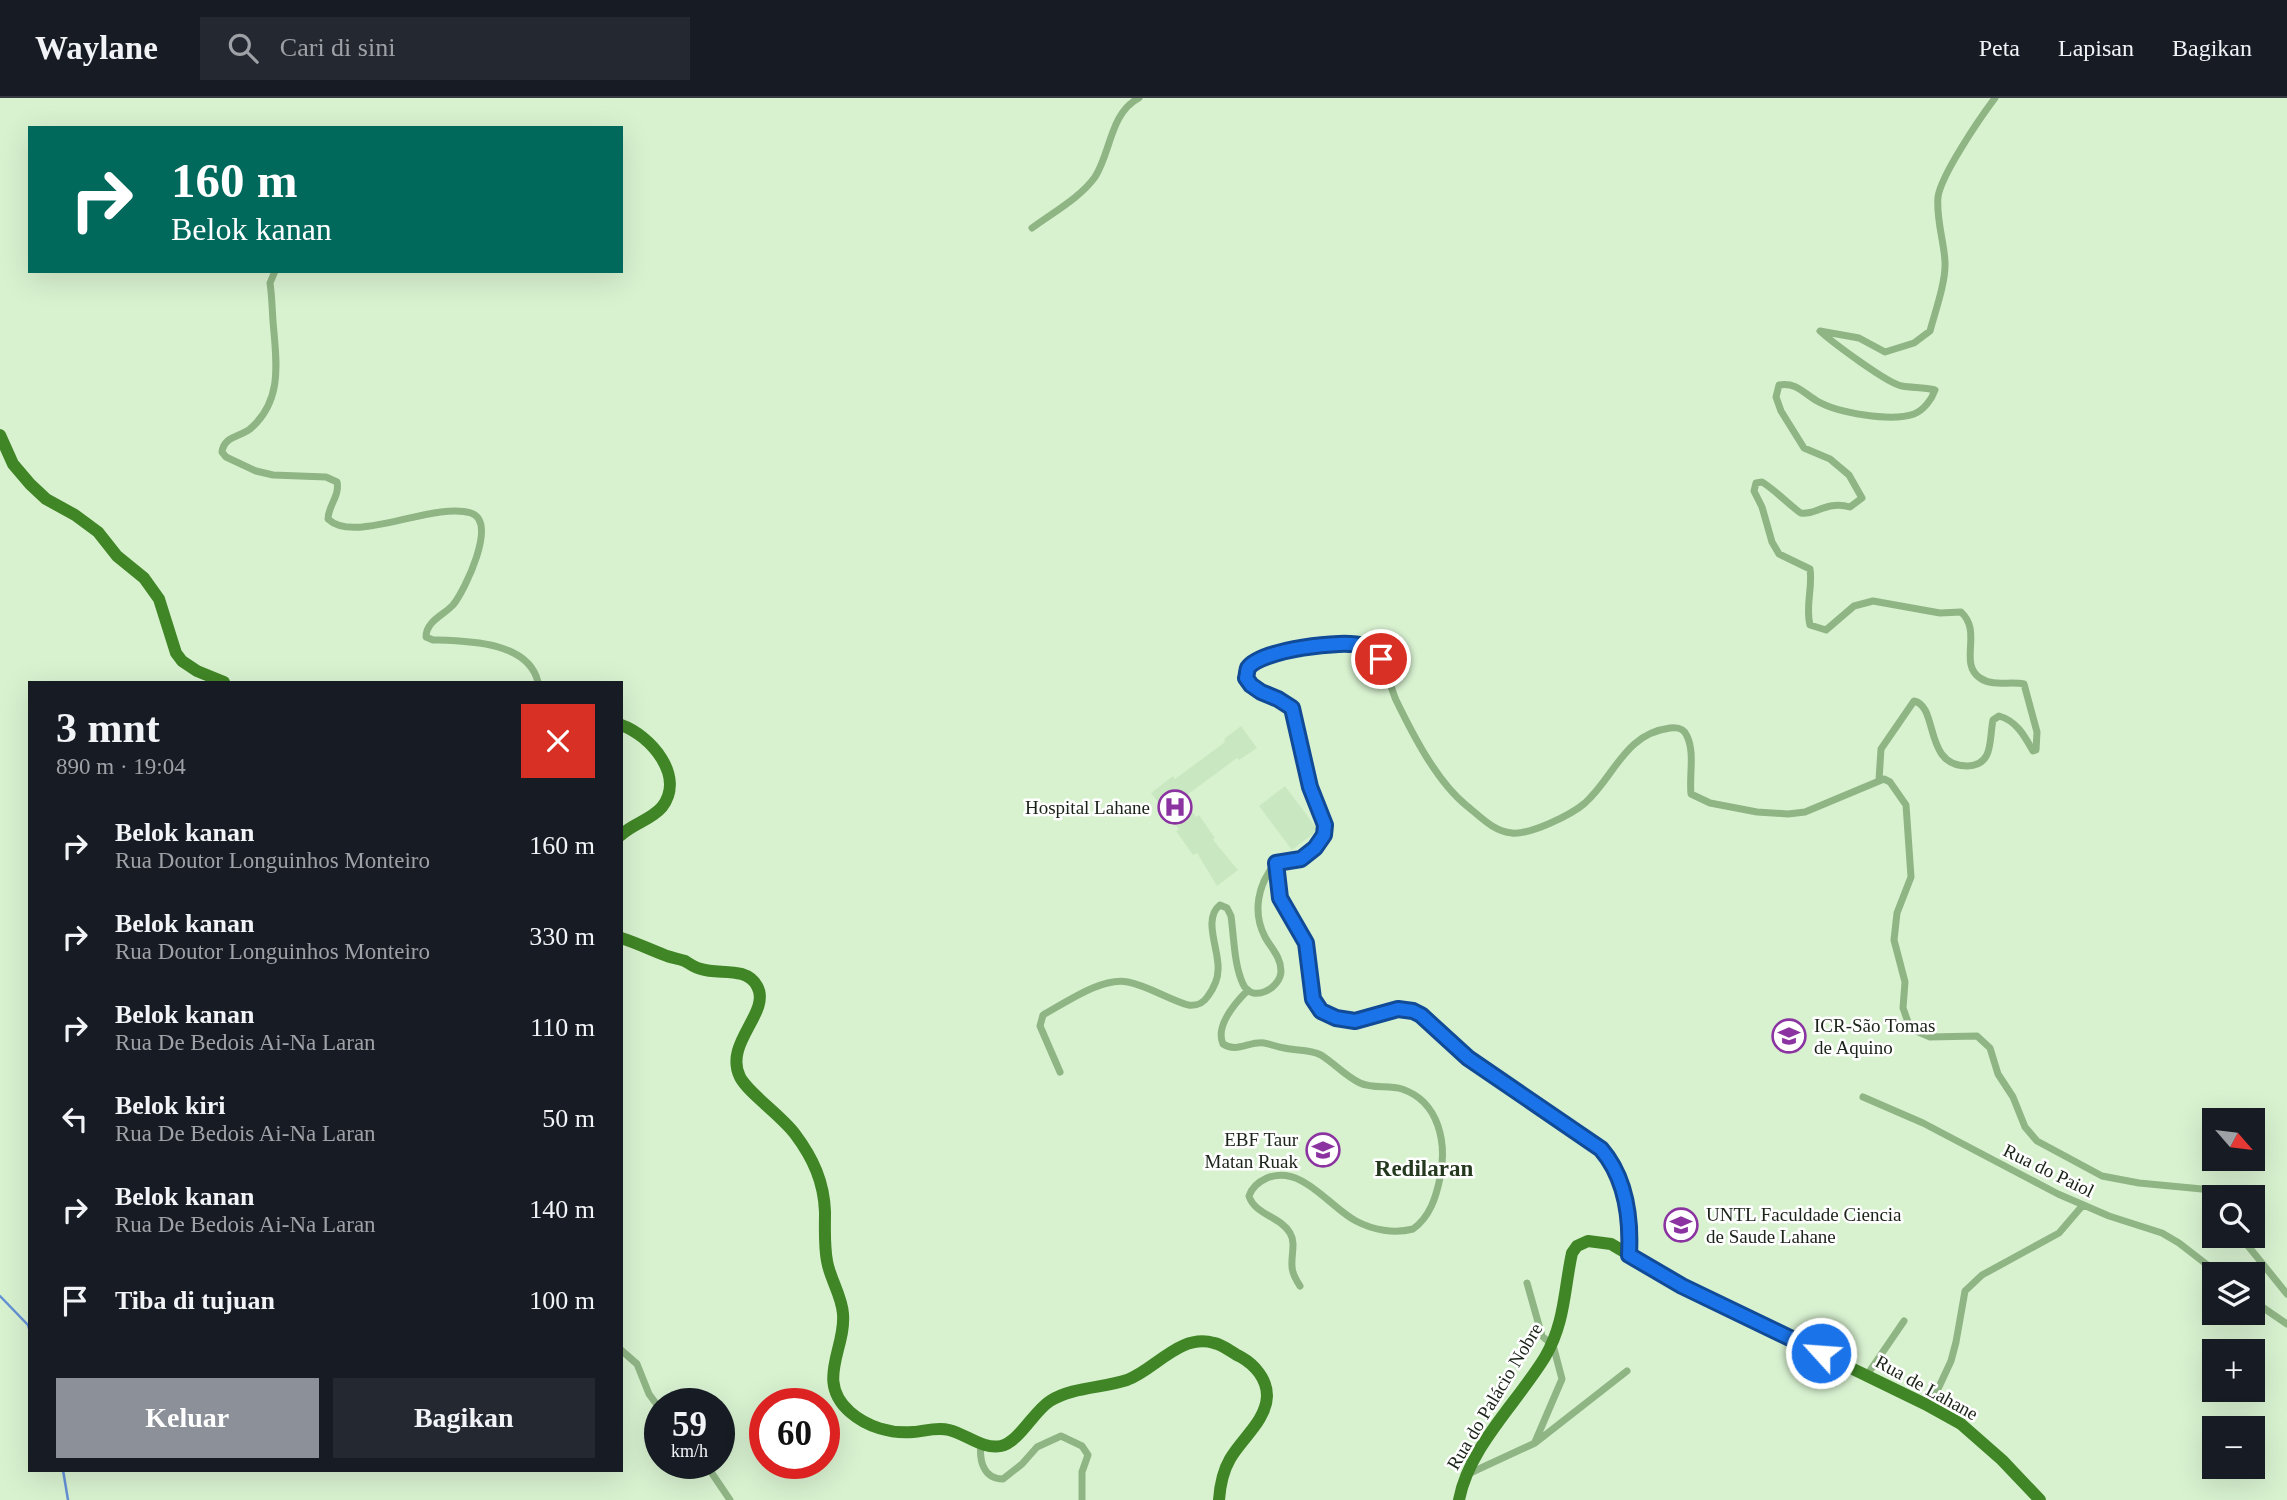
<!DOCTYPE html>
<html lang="id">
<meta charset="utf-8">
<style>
body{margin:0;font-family:Georgia,serif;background:#242831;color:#f1f3f6;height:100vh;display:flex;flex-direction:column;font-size:26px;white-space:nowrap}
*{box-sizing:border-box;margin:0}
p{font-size:23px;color:#9ea1a6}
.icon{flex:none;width:38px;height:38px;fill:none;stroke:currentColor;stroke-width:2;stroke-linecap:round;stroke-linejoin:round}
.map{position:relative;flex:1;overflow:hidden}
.drawer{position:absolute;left:28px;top:583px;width:595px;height:791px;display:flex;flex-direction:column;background:#171b24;border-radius:0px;box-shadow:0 7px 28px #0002}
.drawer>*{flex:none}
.guide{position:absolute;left:28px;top:28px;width:595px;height:147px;border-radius:0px;box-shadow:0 7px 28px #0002;background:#00695c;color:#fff;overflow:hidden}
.needle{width:46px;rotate:118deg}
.controls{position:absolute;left:2202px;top:1010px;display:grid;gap:14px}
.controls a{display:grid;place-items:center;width:63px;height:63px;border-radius:0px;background:#171b24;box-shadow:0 7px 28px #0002;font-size:35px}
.speed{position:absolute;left:644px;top:1290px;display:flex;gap:14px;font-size:35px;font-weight:700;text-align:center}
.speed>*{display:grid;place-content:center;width:91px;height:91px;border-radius:50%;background:#171b24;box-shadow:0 7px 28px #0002;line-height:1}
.speed small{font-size:18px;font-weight:400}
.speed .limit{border:10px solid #d22;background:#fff;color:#111}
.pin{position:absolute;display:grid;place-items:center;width:60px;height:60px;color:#fff;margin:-30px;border:4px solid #fff;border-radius:50%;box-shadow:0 2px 7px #0007}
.me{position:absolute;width:77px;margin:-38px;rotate:296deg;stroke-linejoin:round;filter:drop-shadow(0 0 5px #0008)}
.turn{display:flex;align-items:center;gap:24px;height:147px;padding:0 28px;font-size:32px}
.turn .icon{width:91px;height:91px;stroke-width:2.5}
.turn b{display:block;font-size:49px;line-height:60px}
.round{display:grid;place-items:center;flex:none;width:74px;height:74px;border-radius:0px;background:#242831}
.headline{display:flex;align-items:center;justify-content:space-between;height:119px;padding:0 28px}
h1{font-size:42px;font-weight:700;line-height:52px}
.cta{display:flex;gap:14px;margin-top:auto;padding:14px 28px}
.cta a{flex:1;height:80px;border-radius:0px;background:#8c9099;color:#fff;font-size:28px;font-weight:700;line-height:80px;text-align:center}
.cta a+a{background:#242831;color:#f1f3f6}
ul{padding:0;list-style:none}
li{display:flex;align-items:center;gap:21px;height:91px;padding:0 28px}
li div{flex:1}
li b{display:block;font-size:26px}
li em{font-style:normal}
header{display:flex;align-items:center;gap:42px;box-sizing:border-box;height:98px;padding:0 35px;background:#171b24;border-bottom:2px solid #363941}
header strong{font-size:33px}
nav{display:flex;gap:38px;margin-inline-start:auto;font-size:24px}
.search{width:490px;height:63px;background:#242831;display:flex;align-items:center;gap:18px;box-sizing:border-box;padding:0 24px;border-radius:0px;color:#9ea1a6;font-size:26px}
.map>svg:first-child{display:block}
</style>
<header>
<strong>Waylane</strong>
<div class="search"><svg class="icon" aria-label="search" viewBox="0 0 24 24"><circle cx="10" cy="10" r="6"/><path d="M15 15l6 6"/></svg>Cari di sini</div>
<nav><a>Peta</a><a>Lapisan</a><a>Bagikan</a></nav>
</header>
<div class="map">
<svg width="2287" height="1402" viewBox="0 0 2287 1402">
<rect width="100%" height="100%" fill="#d8f2d0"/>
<!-- built -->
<path fill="#c9e8c1" d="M 1241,628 L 1257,650 L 1239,662 L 1237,660 L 1187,697 L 1190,701 L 1186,704 L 1196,719 L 1199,717 L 1215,740 L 1213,742 L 1238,772 L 1217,788 L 1197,755 L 1193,757 L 1176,733 L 1179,731 L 1151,695 L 1173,678 L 1175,681 L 1225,644 L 1224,641 Z
M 1285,688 L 1318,732 L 1292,752 L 1259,708 Z"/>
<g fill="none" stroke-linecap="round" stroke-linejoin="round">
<!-- stream -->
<path stroke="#6491d5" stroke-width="2.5" d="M 0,1198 L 28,1227 L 30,1234
M 63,1372 L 68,1402"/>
<!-- minor -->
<path stroke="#90b585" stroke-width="7" d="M 1032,130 C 1052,115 1080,100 1095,79 C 1111,54 1110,15 1139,0
M 275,173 L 270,185 C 272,198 272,210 273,223 C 276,262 284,302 250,331 C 240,339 224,338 222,354 L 226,359 L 256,373 L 273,377 L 326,379 L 337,384 C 340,398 328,408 328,421 C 355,447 433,403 471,415 C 498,424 465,492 453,507 C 444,517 426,523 426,539 L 433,542 C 467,543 528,543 538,584
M 1879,682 L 1881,651 L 1914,603 C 1939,608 1923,669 1968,668 C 1994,667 1989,641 1993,622 L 1999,618 C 2017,623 2025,639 2033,653 L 2036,652 L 2037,634 L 2024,586 C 2010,583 1993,589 1980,580 C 1958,565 1983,534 1961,514 L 1940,515 L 1873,503 L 1854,508 L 1826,532 L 1810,527 C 1805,508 1813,490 1810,471 L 1779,456 L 1772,444 L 1762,409 L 1754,393 L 1756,385 L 1762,384 C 1773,390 1796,413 1801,415 C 1814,418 1827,402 1850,409 L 1862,400 L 1849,377 L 1830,361 L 1804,350 L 1781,313 L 1776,299 L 1779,287 C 1797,284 1803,295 1817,303 C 1838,315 1891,324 1914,316 C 1924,312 1932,301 1935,292 C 1924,289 1913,290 1902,288 C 1888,286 1832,244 1820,233 L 1859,240 L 1885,254 L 1914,245 L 1930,233 C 1935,214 1946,184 1945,164 C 1944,142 1936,122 1938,99 C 1941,77 1980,20 1995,0
M 1276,765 L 1301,761 L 1315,750 L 1323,737 L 1325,727 L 1310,689 L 1292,610 L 1278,601 L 1261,594 L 1251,587 L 1246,580 C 1249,562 1270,556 1286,553 C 1307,550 1346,539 1365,548 C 1386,558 1388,584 1396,602 C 1413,637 1437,684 1467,708 C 1481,719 1493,733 1512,735 C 1530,737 1571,717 1585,705 C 1615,678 1624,636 1670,630 C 1678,629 1684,630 1687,638 C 1695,655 1689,677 1691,696 L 1710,705 L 1757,714 L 1788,716 L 1805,714 L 1884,681 L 1890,684 L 1906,707 L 1911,779 L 1897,815 L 1894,842 L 1905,884 L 1903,910 L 1908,924 L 1916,933 L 1930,939 L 1977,938 L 1990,950 L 1998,976 L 2013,999 L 2025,1029 L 2037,1043 L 2102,1078 L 2139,1085 L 2202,1091 L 2214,1094 L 2218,1099
M 1276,765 L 1281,800 L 1305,845 L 1313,901 L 1321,913 L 1336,920 L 1355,923 L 1398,911 L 1413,913 L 1435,929 L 1468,960 L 1601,1051 L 1612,1066 L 1624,1095 L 1629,1122 L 1629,1157
M 1248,892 C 1236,904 1215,928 1223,946 C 1237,955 1249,943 1264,945 C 1271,946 1277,949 1284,950 C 1297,953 1309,951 1321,957 C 1334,965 1345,978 1360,985 C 1373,991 1388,987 1402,991 C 1440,1004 1447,1046 1440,1080 C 1436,1099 1430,1119 1413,1131 C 1394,1136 1373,1132 1356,1123 C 1329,1109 1302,1066 1267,1080 C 1258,1084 1252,1089 1249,1098 C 1255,1117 1280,1118 1290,1135 C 1296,1145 1291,1157 1292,1168 C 1292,1175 1296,1182 1300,1188
M 1060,974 L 1040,928 L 1043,917 C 1065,905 1103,878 1128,884 C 1148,888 1168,901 1188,907 C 1197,908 1203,906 1208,898 C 1213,891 1218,881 1218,872 C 1220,853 1202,821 1220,807 L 1227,810 L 1231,818 C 1234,839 1234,867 1243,886 C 1252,906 1281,890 1281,873 C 1281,859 1271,850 1265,839 C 1252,814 1258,785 1276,765
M 1863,999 L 1923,1025 L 2058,1096 L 2109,1118 L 2162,1135 L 2179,1145 L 2219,1176
M 2240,1138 L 2287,1196
M 1527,1185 L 1542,1238 L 1551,1246
M 2252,1202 L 2287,1226
M 621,1252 L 637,1266 L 649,1296 L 660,1311
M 1867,1277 L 1904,1223
M 1925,1306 L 1938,1291 L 1951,1263 L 1956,1244 L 1965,1193 L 1982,1177 L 2059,1135 L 2083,1107
M 1535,1344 L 1562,1281 L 1553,1247
M 981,1345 C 979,1362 983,1381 1003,1381 L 1022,1366 L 1037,1349 L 1061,1338 L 1082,1348 L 1088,1357 L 1082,1374 L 1082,1402
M 705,1365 L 730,1402
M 1468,1376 L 1535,1345 L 1627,1273"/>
<!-- primary -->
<path stroke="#408626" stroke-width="12" d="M 0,337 L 13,366 L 30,386 L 46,401 L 75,417 L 98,434 L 117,458 L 144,480 L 159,501 L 176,555 L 182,563 L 197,573 L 224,584
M 621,627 C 650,637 686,678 662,709 C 651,722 634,725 621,737
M 621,840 C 637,845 651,852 667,858 C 673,860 679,861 685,863 C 690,866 695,870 701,871 C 719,877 746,868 757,888 C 772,914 723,945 740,979 C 748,995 781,1017 795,1036 C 813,1060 824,1084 825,1114 C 825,1131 824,1147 827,1163 C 830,1181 842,1198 843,1216 C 846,1251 815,1283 850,1314 C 867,1329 891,1336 913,1334 C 925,1333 937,1329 949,1332 C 966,1336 983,1352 1001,1348 C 1019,1344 1034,1313 1050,1303 C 1072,1289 1103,1290 1127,1282 C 1156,1271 1180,1235 1214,1245 C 1224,1247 1232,1255 1241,1259 C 1255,1267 1267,1281 1267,1298 C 1266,1323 1242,1340 1230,1361 C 1223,1373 1220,1388 1219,1402
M 1459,1402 C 1469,1349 1517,1305 1545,1259 C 1565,1225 1564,1192 1572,1155 L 1577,1148 L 1588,1143 L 1611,1146 L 1682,1188 L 1925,1306 L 1961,1326 L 2002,1362 L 2040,1402"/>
</g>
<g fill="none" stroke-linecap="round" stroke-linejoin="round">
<defs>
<path id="route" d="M 1381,561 C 1375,557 1370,550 1363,548 C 1344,541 1260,552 1248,570 C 1247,572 1247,577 1246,580 L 1251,587 L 1261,594 L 1278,601 L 1292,610 L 1310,689 L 1325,727 L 1324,737 L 1315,750 L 1301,761 L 1276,765 L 1280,800 L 1306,845 L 1313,901 L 1321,913 L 1336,920 L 1355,923 L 1398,911 L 1413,913 L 1421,917 L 1468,960 L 1601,1051 C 1626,1080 1631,1120 1629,1157 L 1682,1188 L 1821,1255"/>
</defs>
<!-- route casing -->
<use href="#route" stroke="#114b97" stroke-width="18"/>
<!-- route -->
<use href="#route" stroke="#1a73e8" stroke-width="12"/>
</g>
<!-- icons -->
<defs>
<symbol id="hospital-ring" viewBox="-11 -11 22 22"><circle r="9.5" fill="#fff" stroke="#8b34a1" stroke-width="1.5"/><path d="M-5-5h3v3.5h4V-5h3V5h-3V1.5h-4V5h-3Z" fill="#8b34a1"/></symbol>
<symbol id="university-ring" viewBox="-11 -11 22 22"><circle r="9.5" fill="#fff" stroke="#8b34a1" stroke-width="1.5"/><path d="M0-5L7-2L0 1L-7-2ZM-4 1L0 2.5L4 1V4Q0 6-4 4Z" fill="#8b34a1"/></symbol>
<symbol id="school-ring" viewBox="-11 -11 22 22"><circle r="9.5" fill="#fff" stroke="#8b34a1" stroke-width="1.5"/><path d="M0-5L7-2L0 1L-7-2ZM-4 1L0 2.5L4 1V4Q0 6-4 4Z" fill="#8b34a1"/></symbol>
</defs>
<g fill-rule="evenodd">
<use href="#hospital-ring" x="1156" y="690" width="38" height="38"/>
<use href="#university-ring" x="1770" y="919" width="38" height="38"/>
<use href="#school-ring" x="1304" y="1033" width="38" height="38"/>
<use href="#university-ring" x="1662" y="1108" width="38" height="38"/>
</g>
<g text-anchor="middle" stroke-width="5" stroke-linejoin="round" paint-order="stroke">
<!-- poi labels -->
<g font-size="19" fill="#1a2317" stroke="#fff" text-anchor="end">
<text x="1150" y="716">Hospital Lahane</text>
<text x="1814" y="934" text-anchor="start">ICR-São Tomas<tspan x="1814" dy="22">de Aquino</tspan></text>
<text x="1298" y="1048">EBF Taur<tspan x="1298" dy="22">Matan Ruak</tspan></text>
<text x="1706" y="1123" text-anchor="start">UNTL Faculdade Ciencia<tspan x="1706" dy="22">de Saude Lahane</tspan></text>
</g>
<!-- street labels -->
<g font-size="19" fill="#1a2317" stroke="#fff">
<text transform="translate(2049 1072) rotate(26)" y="7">Rua do Paiol</text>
<text transform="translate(1927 1289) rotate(29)" y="7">Rua de Lahane</text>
<text transform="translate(1494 1298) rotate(-59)" y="7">Rua do Palácio Nobre</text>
</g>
<!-- quarter labels -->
<g font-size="23" font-weight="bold" fill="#24381e" stroke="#fff">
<text x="1424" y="1078">Redilaran</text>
</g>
</g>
</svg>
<div class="controls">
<a><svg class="needle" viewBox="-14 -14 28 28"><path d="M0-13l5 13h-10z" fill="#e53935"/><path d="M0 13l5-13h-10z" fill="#9ea1a6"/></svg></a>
<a><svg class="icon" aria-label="search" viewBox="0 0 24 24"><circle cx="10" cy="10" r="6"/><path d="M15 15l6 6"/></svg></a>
<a><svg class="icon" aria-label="layers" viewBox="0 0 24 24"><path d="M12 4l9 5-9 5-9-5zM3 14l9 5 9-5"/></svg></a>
<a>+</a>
<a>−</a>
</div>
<div class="speed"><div>59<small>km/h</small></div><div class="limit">60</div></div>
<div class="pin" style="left:1381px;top:561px;background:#d93025"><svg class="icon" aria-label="arrive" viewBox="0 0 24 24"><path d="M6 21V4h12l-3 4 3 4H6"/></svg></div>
<svg class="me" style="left:1821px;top:1255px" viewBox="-20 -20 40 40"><circle r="17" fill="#1a73e8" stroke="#fff" stroke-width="3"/><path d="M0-11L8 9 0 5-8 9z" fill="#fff"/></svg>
<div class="guide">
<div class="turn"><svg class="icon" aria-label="right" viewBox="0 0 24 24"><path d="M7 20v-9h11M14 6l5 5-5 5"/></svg><div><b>160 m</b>Belok kanan</div></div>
</div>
<section class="drawer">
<div class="headline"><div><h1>3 mnt</h1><p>890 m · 19:04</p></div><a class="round" style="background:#d93025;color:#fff"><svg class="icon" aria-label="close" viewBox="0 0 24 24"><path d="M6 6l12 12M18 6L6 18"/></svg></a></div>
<ul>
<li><svg class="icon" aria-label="right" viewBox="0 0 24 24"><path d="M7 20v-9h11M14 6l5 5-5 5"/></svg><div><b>Belok kanan</b><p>Rua Doutor Longuinhos Monteiro</p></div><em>160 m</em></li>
<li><svg class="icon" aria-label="right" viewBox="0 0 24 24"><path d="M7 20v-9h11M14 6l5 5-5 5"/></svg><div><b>Belok kanan</b><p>Rua Doutor Longuinhos Monteiro</p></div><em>330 m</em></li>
<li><svg class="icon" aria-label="right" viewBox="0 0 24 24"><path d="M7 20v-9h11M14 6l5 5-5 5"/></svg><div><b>Belok kanan</b><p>Rua De Bedois Ai-Na Laran</p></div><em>110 m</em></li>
<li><svg class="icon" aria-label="left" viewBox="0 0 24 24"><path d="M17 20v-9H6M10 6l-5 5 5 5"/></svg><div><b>Belok kiri</b><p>Rua De Bedois Ai-Na Laran</p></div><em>50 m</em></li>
<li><svg class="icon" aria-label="right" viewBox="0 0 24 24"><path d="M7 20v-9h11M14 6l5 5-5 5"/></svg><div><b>Belok kanan</b><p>Rua De Bedois Ai-Na Laran</p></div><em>140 m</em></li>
<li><svg class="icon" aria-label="arrive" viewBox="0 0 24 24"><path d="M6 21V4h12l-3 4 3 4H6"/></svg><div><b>Tiba di tujuan</b></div><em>100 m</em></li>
</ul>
<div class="cta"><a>Keluar</a><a>Bagikan</a></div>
</section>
</div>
